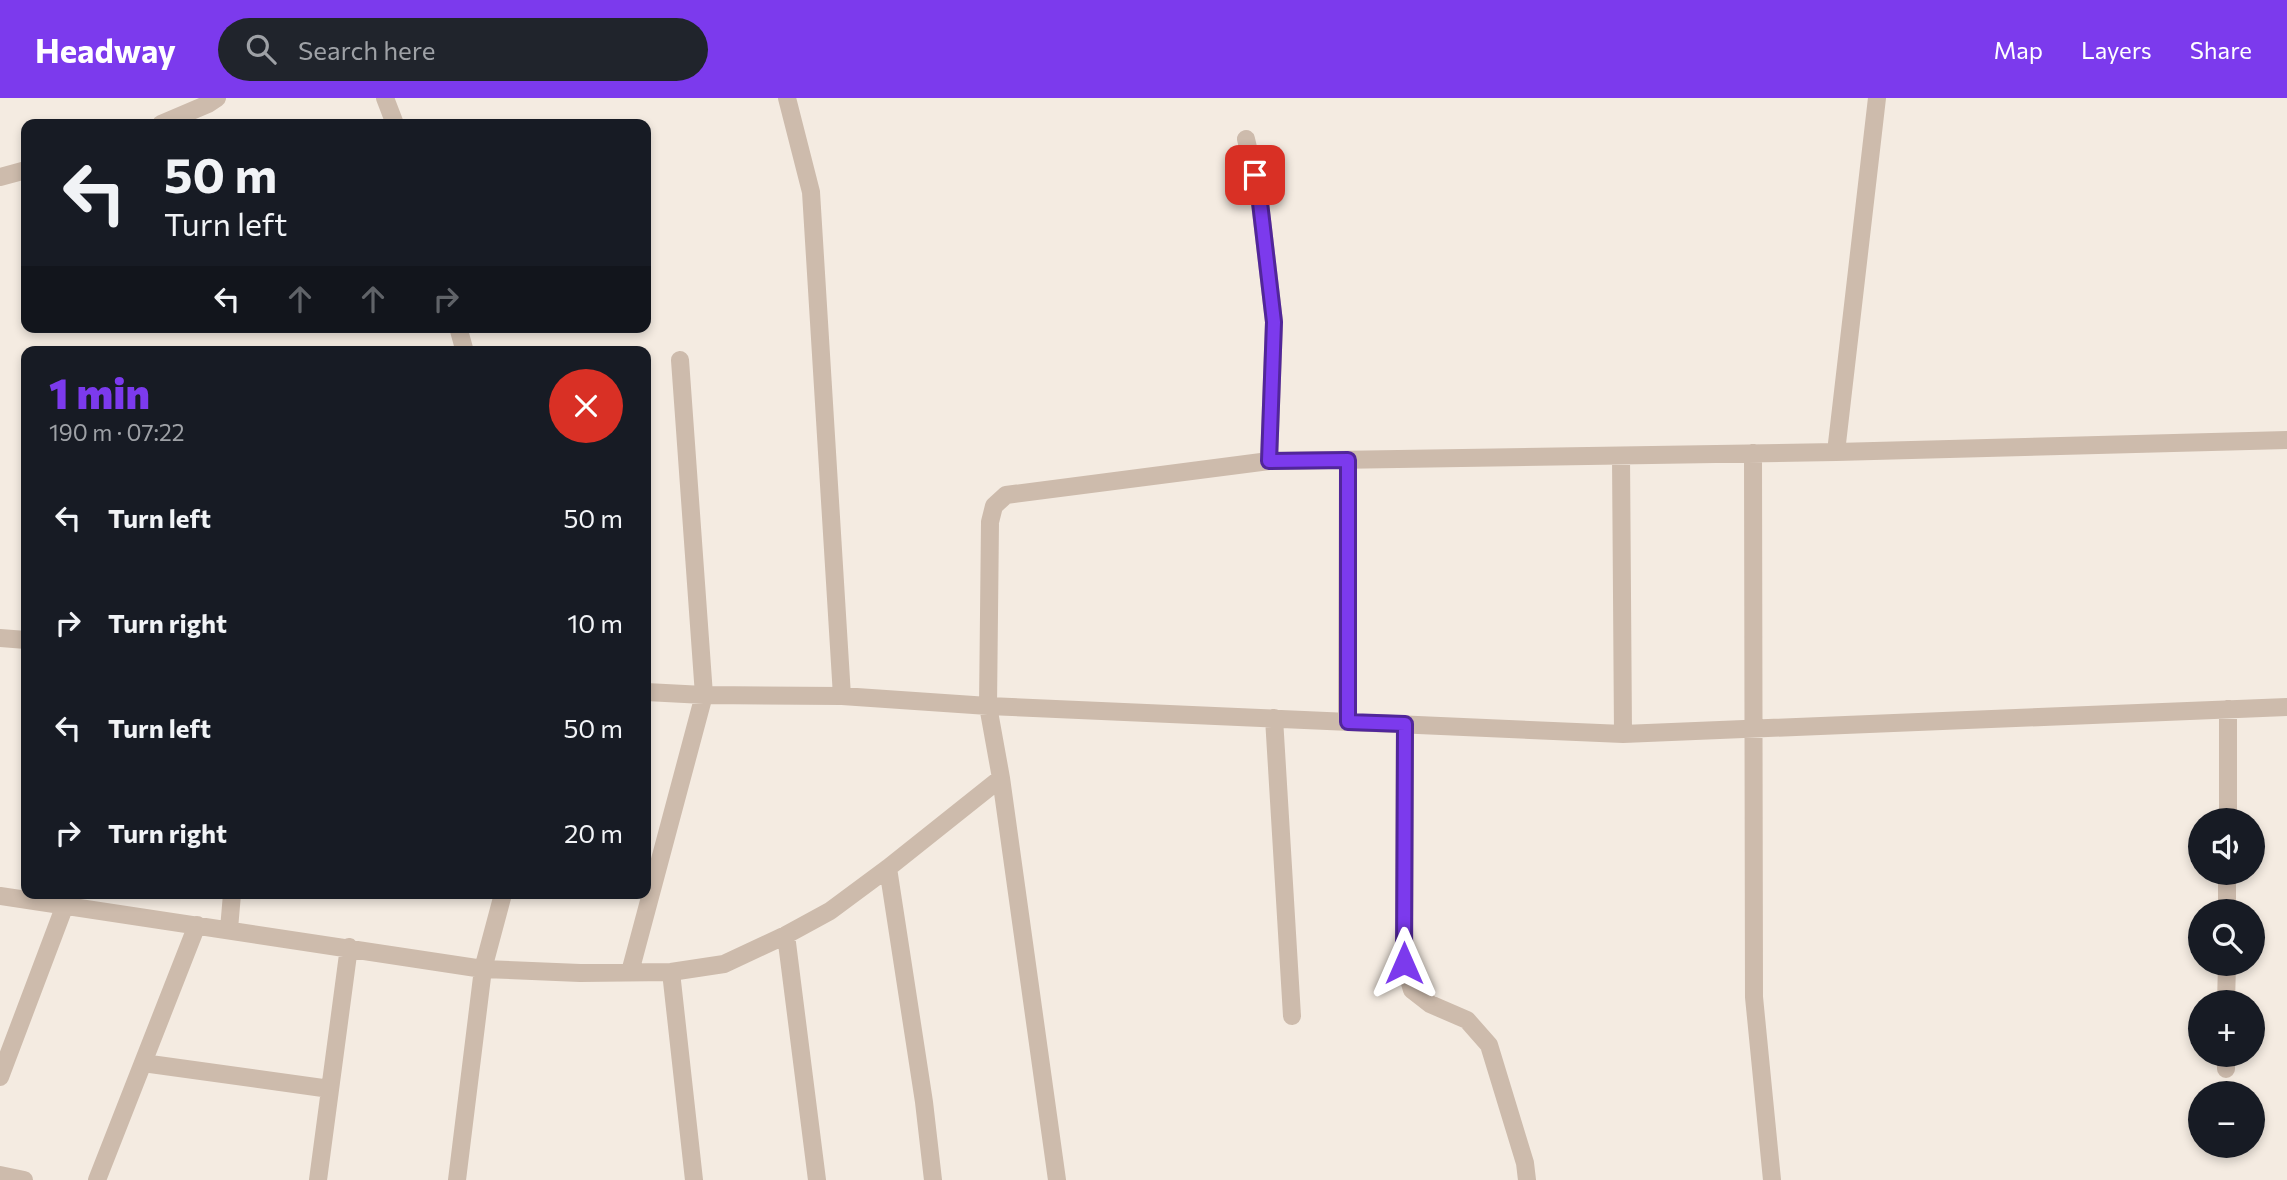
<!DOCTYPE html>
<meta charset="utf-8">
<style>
body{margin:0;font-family:Commissioner,sans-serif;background:#20242c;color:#f1f3f6;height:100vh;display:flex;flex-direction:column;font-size:26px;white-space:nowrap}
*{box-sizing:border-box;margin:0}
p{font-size:23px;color:#9ea1a6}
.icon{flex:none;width:38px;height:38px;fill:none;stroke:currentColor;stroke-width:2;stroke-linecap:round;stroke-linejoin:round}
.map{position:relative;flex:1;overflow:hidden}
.details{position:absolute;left:21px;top:248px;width:630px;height:553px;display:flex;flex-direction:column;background:#171b24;border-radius:14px;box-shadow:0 4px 10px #0003}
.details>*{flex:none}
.hud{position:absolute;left:21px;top:21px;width:630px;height:214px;border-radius:14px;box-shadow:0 4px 10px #0003;background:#171b24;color:#f1f3f6;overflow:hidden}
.fabs{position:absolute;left:2188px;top:710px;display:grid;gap:14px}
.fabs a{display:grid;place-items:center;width:77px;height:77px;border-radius:50%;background:#171b24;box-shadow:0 4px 10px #0003;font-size:35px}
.pin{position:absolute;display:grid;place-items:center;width:60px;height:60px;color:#fff;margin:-30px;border-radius:14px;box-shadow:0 4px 10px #0006}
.me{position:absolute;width:77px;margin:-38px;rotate:0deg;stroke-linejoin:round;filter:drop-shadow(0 0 5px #0008)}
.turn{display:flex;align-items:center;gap:24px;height:147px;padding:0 28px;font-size:32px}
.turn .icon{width:91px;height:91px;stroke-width:2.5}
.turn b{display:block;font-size:49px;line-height:60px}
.lanes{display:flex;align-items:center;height:66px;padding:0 28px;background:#0003;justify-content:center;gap:35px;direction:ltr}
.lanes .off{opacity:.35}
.round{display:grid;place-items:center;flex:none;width:74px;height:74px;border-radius:37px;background:#20242c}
.headline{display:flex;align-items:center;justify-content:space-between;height:119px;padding:0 28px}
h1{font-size:42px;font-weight:800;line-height:52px;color:#7c3aed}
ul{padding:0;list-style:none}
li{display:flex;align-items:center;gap:21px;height:105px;padding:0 28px}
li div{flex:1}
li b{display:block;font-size:26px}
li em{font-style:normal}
header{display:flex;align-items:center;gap:42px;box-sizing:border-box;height:98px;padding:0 35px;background:#7c3aed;color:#fff}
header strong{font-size:33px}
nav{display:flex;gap:38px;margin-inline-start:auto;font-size:24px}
.search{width:490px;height:63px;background:#20242c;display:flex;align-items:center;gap:18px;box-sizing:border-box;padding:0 24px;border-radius:38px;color:#9ea1a6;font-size:26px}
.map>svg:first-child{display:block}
</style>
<header>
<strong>Headway</strong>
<div class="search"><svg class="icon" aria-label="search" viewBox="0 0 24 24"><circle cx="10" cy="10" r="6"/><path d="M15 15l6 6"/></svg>Search here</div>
<nav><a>Map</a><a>Layers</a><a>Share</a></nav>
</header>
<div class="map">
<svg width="2287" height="1082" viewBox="0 0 2287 1082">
<rect width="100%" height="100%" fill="#f4ebe1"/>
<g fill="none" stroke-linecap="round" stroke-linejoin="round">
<!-- minor -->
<path stroke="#cdbbac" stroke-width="18" d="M 385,0 L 395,26
M 787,0 L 811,94 L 842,598
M 161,26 L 208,6 L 217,0
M 1246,41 L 1259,96 L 1274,224 L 1269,363
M 0,79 L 26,72
M 458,229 L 465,254
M 1836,354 L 1877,0
M 1753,355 L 1754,899 L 1772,1082
M 1621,358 L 1623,636
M 0,540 L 26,542
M 646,594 L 704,597 L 842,598 L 988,608 L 1623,636 L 2287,609
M 1274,620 L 1292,918
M 1347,624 L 1348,362
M 1405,626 L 1404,865 L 1412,892 L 1430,906 L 1467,922 L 1489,947 L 1525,1065 L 1527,1082
M 2228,723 L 2228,611
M 888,770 L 924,1004 L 933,1082
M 0,798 L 483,871 L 580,875 L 671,874 L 724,866 L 786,837 L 830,813 L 888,770 L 1001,680
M 2227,814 L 2227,775
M 229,831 L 232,796
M 786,837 L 817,1082
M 630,874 L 704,597 L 680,262
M 671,874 L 694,1082
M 2226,905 L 2227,866
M 143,965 L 330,991
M 2226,971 L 2226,957
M 0,979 L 65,807
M 0,1077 L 24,1082
M 97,1082 L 197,827
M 318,1082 L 349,849
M 457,1082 L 483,871 L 503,796
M 1057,1082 L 1001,680 L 988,608 L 990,424 L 994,408 L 1006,397 L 1269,363 L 1836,354 L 2287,342"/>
</g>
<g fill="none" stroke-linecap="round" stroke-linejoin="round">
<defs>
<path id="route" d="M 1255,77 L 1259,96 L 1274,224 L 1269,363 L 1348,362 L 1348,624 L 1405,626 L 1404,865"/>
</defs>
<!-- route casing -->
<use href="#route" stroke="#51269a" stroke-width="18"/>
<!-- route -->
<use href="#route" stroke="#7c3aed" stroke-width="12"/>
</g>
</svg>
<div class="fabs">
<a><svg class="icon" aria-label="sound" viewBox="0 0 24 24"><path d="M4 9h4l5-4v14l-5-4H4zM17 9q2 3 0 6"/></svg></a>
<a><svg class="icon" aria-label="search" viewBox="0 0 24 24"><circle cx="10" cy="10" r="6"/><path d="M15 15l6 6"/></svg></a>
<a>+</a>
<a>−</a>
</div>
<div class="pin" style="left:1255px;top:77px;background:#d93025"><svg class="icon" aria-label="arrive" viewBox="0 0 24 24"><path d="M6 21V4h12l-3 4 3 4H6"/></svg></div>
<svg class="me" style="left:1404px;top:865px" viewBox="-20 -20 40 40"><path d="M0-17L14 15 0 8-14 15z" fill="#7c3aed" stroke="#fff" stroke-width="4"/></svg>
<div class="hud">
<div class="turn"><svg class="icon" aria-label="left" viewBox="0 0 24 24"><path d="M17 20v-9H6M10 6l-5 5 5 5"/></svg><div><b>50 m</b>Turn left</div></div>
<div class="lanes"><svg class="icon" aria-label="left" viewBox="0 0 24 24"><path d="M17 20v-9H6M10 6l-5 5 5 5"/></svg><svg class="icon off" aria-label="ahead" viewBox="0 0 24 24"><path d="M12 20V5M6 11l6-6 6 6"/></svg><svg class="icon off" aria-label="ahead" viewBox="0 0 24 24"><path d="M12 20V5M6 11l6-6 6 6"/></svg><svg class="icon off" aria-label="right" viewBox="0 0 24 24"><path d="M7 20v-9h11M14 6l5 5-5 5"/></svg></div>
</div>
<section class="details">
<div class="headline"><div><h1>1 min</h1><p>190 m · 07:22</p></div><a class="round" style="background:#d93025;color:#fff"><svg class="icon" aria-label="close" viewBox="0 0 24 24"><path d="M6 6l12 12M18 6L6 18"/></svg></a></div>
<ul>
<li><svg class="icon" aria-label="left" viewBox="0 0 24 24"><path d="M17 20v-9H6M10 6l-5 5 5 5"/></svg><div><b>Turn left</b></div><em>50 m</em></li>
<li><svg class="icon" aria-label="right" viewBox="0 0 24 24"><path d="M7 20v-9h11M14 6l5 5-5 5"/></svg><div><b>Turn right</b></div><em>10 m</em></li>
<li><svg class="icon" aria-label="left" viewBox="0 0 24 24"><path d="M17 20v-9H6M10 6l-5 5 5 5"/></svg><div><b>Turn left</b></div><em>50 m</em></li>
<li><svg class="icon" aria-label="right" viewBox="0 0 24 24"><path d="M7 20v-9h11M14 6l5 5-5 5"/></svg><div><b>Turn right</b></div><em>20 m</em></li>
</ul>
</section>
</div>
